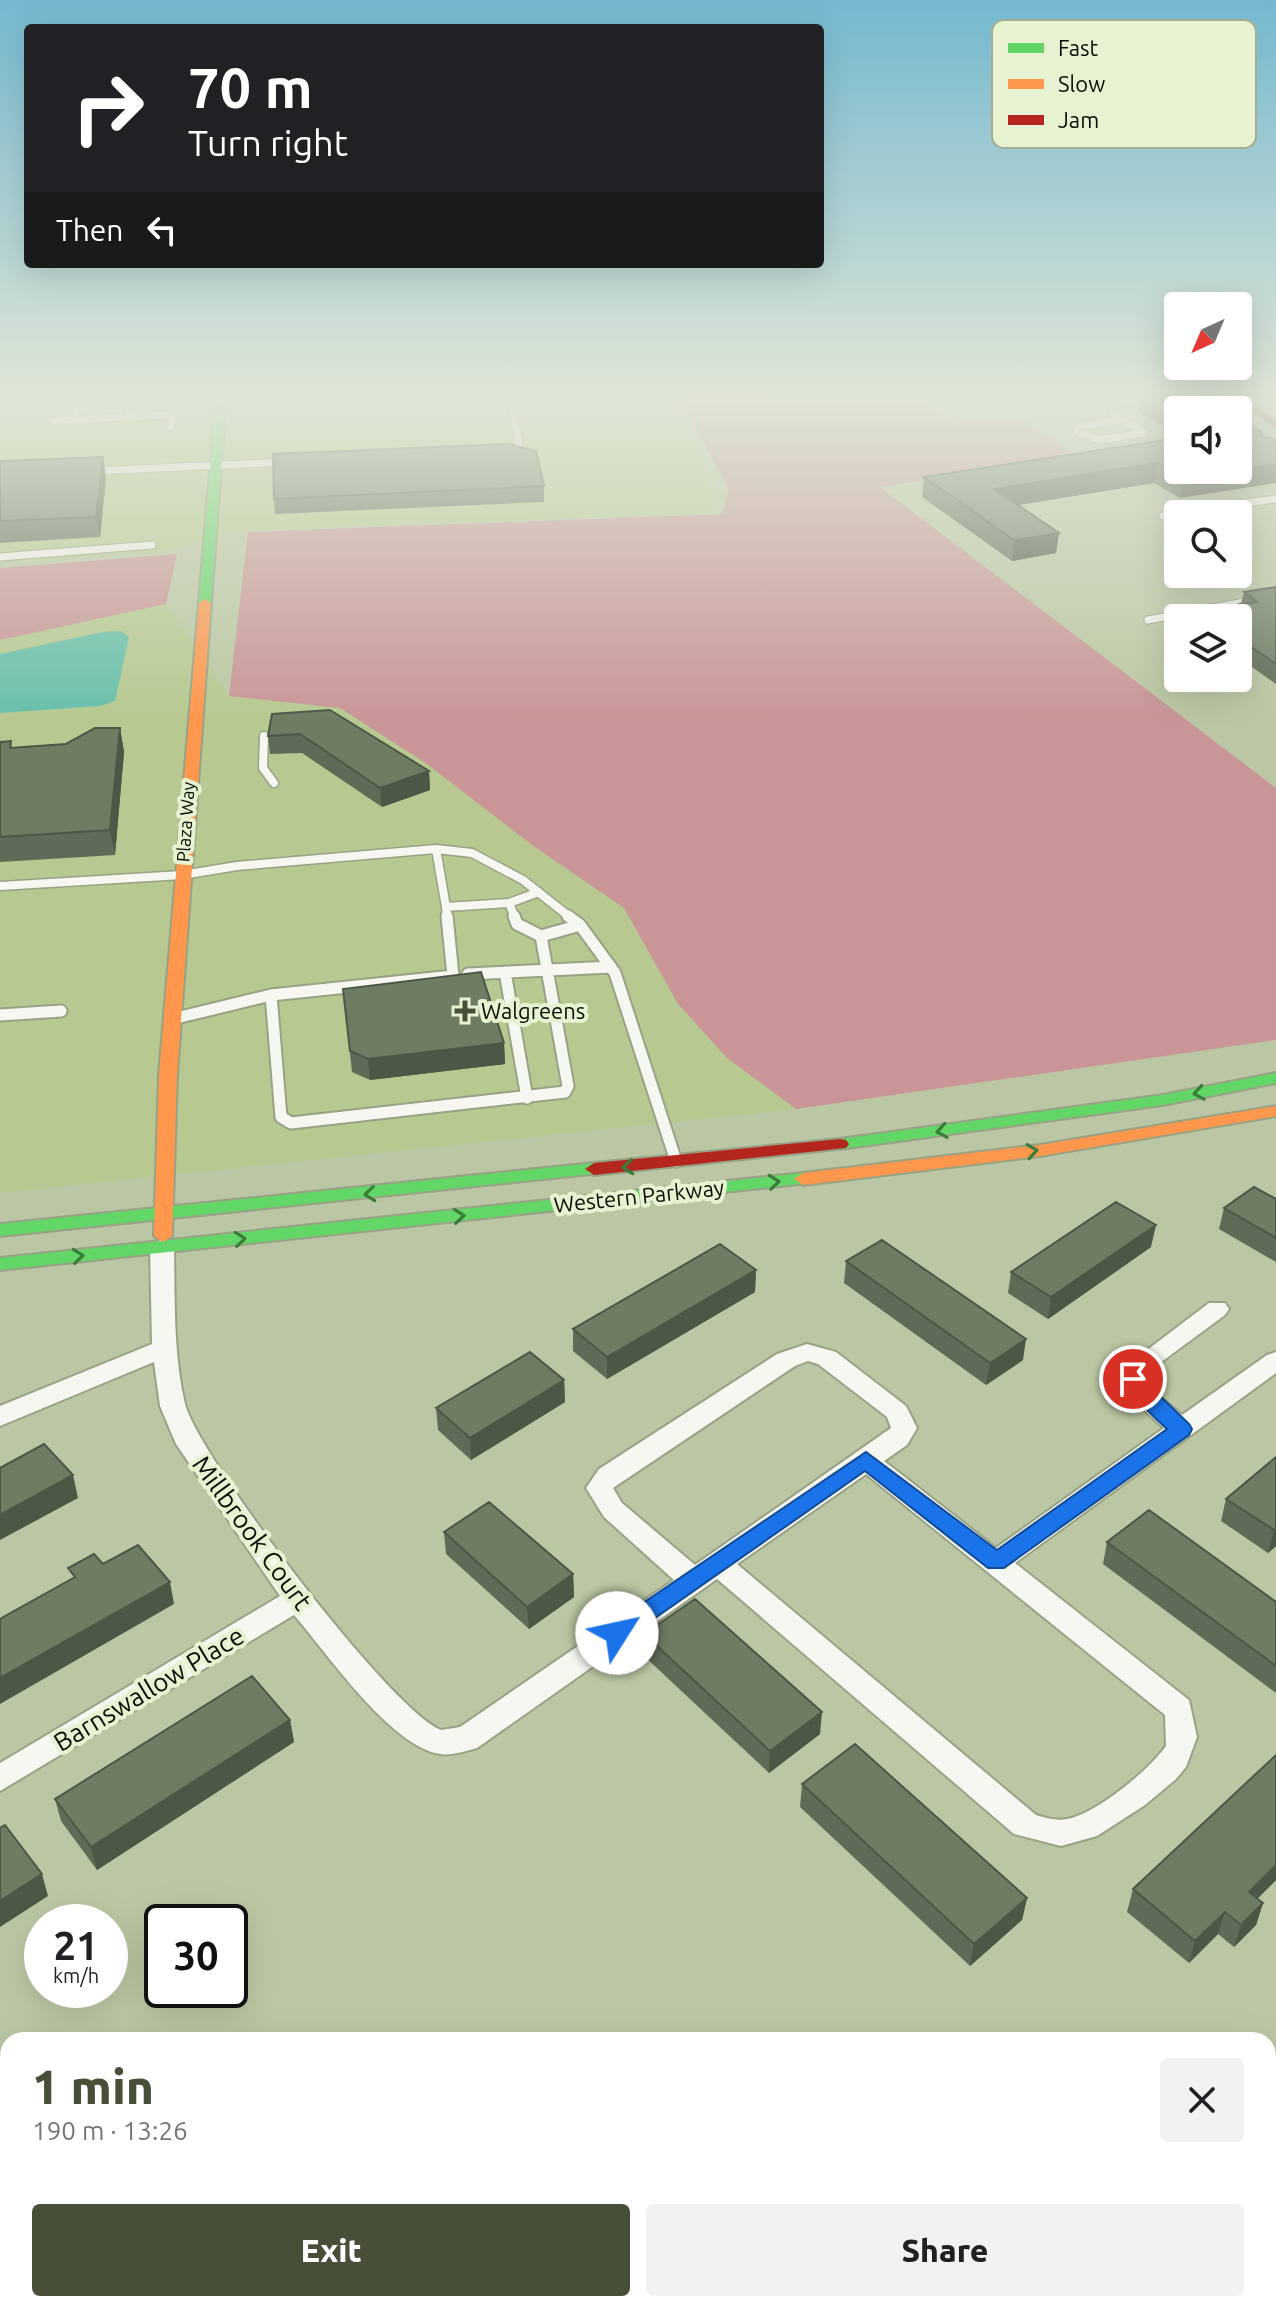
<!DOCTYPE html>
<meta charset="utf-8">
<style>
body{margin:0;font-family:Ubuntu,sans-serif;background:#f2f2f2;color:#202124;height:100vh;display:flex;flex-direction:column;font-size:30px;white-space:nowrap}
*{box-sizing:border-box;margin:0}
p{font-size:26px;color:#757577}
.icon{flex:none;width:44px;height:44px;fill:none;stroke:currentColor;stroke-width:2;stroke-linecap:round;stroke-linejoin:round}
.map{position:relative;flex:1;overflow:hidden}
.side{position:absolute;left:0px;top:2032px;width:1276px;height:280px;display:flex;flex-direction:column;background:#fff;border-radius:24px 24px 0 0;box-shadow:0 8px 32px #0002}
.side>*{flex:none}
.guide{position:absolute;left:24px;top:24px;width:800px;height:244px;border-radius:8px;box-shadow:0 8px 32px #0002;background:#202124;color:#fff;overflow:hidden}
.needle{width:52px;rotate:224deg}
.fabs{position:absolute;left:1164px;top:292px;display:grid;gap:16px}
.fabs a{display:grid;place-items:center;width:88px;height:88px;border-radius:8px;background:#fff;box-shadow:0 8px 32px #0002;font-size:40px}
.speed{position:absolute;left:24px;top:1904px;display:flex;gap:16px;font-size:40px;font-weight:700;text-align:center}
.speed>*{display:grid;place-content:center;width:104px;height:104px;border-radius:50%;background:#fff;box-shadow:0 8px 32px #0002;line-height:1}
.speed small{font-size:20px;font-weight:400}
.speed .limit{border:4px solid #111;border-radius:12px;background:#fff;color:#111}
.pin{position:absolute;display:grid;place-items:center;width:68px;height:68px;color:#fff;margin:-34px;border:4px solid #fff;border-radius:50%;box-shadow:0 2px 8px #0007}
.me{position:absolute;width:88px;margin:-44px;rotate:55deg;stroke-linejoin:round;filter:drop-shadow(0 0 6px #0008)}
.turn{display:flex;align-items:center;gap:28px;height:168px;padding:0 32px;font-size:36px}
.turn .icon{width:104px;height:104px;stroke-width:2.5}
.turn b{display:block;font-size:56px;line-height:68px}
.then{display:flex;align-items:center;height:76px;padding:0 32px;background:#0003;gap:16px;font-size:30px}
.round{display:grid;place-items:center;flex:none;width:84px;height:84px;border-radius:8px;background:#f2f2f2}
.overview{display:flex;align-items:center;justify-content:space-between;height:136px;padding:0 32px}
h1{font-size:48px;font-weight:800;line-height:60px;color:#474f39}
.cta{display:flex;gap:16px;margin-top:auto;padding:16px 32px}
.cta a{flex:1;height:92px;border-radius:8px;background:#474f39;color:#fff;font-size:32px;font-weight:800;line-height:92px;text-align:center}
.cta a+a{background:#f2f2f2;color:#202124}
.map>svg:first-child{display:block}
</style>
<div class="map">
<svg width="1276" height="2312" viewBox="0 0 1276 2312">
<rect width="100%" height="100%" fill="#bbc7a4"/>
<!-- built -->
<path fill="#b7c991" d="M 0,398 L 673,398 L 716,495 L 709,513 L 228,531 L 165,552 L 0,562 Z
M 166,604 L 229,696 L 340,708 L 427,764 L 532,845 L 624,908 L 678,1004 L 727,1058 L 796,1109 L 0,1193 L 0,640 Z"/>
<!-- forest -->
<path fill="#c99596" d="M 679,398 L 919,398 L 952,424 L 1017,417 L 1080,458 L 880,487 L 1276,788 L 1276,1040 L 796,1109 L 727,1058 L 678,1004 L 624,908 L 532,845 L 427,764 L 340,708 L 229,696 L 248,532 L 722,514 L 729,489 Z
M 177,554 L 166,604 L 0,640 L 0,568 Z"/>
<!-- water -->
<path fill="#67bfaa" d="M 121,631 L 129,637 L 115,701 L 100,706 L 0,713 L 0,654 L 103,632 Z"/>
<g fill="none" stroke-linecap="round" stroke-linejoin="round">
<defs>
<path id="lane-far2" d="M 511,398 L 520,451 L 512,452
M 1107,398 L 1115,416 L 1142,431 L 1143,433 L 1099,440 L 1076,431 L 1080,426 L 1122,420
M 1110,403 L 1160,398
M 128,417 L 131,398
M 74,420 L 80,398
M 53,421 L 163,415 L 173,418 L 170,427
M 93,471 L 287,462
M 1231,505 L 1276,499
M 1163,516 L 1200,510
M 0,557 L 152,545
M 1148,620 L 1276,596"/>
<path id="lane-far1" d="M 264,736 L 263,768 L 274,783
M 436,849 L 446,907
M 0,886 L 182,875 L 237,866 L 436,849 L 472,853 L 523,880 L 571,918
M 509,903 L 539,892
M 447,918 L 446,907 L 509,903 L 515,918"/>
<path id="lane" d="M 568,916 L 580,925 L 615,973 L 676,1161
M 541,936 L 580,925
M 505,972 L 527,1098
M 468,974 L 611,967
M 271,995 L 281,1117 L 291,1123 L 565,1092 L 568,1086 L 541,936 L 517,924 L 514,916
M 271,995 L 453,976 L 447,916
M 0,1015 L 61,1011
M 172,1019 L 271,995"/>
<path id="street" d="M 162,1239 L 174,1247 C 175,1299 173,1353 185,1404 C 199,1458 391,1711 441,1730 L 460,1727 L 674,1580 L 604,1517 L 586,1488 L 599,1469 L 777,1354 L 807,1344 L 836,1352 L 906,1406 L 917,1428 L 907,1445 L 884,1461 L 996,1548 L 1164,1428 C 1147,1413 1132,1399 1121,1379 L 1126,1366 L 1209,1303 L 1225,1303 L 1229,1309 L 1225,1315 L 1149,1371 L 1146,1378 L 1160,1397 L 1182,1415 L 1267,1355 L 1276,1352 L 1276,1373 L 1015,1563 L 1189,1700 L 1197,1737 L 1186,1767 L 1176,1779 L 1145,1805 L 1097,1836 L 1061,1846 L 1014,1834 L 717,1579 L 477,1748 C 466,1751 451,1756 440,1754 C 391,1747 326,1652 294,1615 L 0,1791 L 0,1763 L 280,1596 L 176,1444 L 160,1406 L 154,1362 L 0,1426 L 0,1406 L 152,1344 L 150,1247 ZM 808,1361 L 818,1364 L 887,1417 L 891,1428 L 695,1565 L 622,1503 L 613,1488 L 795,1366 ZM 866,1474 L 1165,1715 L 1166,1746 C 1149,1770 1096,1814 1067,1819 C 1056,1821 1046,1818 1036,1815 L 737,1564 Z"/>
<path id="fast" d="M 216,398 L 226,398 L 211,603 L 205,607 L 199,603 Z
M 1276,1073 L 1276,1083 L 1163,1105 L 840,1149 L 831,1144 L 840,1139 L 1163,1095 Z
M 594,1163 L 600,1165 L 603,1169 L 600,1173 L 0,1236 L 0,1224 Z
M 803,1173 L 809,1175 L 812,1179 L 809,1183 L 0,1270 L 0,1258 Z"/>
<path id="slow" d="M 205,599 L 211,603 L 177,1075 L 172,1236 L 163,1242 L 154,1236 L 159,1075 L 199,603 Z
M 1276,1106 L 1276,1116 L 1040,1156 L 803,1185 L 794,1179 L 803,1173 L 1040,1145 Z"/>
<path id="jam" d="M 1232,398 L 1243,398 L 1276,420 L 1276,427 Z
M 840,1139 L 846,1140 L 849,1144 L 846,1148 L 594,1175 L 585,1169 L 594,1163 Z"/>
</defs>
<!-- lane-far2 casing -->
<use href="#lane-far2" stroke="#98a285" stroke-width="9"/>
<!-- lane-far1 casing -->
<use href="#lane-far1" stroke="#98a285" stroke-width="11"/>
<!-- lane casing -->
<use href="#lane" stroke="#98a285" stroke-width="15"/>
<!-- street casing -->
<use href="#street" stroke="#98a285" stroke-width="4"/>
<!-- fast casing -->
<use href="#fast" stroke="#98a285" stroke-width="4"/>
<!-- slow casing -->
<use href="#slow" stroke="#98a285" stroke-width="4"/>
<!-- jam casing -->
<use href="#jam" stroke="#98a285" stroke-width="4"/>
<!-- lane-far2 -->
<use href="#lane-far2" stroke="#f5f7f1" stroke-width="7"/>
<!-- lane-far1 -->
<use href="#lane-far1" stroke="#f5f7f1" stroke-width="8"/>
<!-- lane -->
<use href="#lane" stroke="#f5f7f1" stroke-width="11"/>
<!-- street -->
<use href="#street" fill="#f5f7f1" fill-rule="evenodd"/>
<!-- fast -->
<use href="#fast" fill="#63d668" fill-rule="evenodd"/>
<!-- slow -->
<use href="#slow" fill="#ff974d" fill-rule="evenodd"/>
<!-- jam -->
<use href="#jam" fill="#b3261e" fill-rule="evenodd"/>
</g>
<!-- wall -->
<path fill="#5f6b56" d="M 1140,398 L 1201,398 L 1178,410 L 1178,434 L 1138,411 Z
M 1178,438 L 1238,470 L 1180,498 L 1154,483 L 1018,505 L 1059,533 L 1056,553 L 1012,561 L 922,497 L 924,477 Z
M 0,461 L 106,477 L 100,537 L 0,543 Z
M 544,486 L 544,502 L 275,514 L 274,499 Z
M 1276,587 L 1276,684 L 1238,657 L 1238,618 L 1206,618 L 1207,616 L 1239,611 L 1244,592 Z
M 330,710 L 429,771 L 430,790 L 382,807 L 302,753 L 270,754 L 268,736 Z
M 120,728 L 124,752 L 115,855 L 0,862 L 0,742 L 11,741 L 12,748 L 66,744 Z
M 343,989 L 504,1043 L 505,1064 L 370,1080 L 352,1072 Z
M 1276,1199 L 1276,1262 L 1219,1229 L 1224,1208 Z
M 1151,1247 L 1048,1319 L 1008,1293 L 1011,1272 Z
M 846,1261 L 1023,1360 L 986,1385 L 844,1283 Z
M 756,1270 L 755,1292 L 607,1379 L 573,1351 L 573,1329 Z
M 564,1380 L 565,1402 L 471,1460 L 438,1430 L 436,1408 Z
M 1276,1457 L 1276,1546 L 1268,1553 L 1221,1521 L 1226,1499 Z
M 444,1532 L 573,1574 L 574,1597 L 529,1629 L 446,1554 Z
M 1107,1542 L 1276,1602 L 1276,1693 L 1103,1564 Z
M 644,1634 L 820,1734 L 769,1773 L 644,1656 Z
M 290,1720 L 294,1742 L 97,1870 L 61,1821 L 55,1799 Z
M 1276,1755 L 1276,1880 L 1257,1899 L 1263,1903 L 1256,1925 L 1234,1947 L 1218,1934 L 1189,1963 L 1127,1912 L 1133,1889 Z
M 802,1784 L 1027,1898 L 1022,1920 L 970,1966 L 800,1807 Z
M 185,2304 L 299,2304 L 305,2312 L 191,2312 Z"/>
<!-- shaded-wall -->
<path fill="#4d5746" d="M 103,457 L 106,477 L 100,537 L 96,517 Z
M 1157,463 L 1154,483 L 992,509 L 994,489 Z
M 1276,464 L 1276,483 L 1180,498 L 1183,479 Z
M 1059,533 L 1056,553 L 1012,561 L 1014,540 Z
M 120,728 L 124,752 L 115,855 L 110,830 Z
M 429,771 L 430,790 L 382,807 L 380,788 Z
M 504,1043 L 505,1064 L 370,1080 L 368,1059 Z
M 1156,1225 L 1151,1247 L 1048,1319 L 1051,1297 Z
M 756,1270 L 755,1292 L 607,1379 L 607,1357 Z
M 1026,1339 L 1023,1360 L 986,1385 L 990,1363 Z
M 564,1380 L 565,1402 L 471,1460 L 470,1438 Z
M 73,1475 L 78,1498 L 0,1540 L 0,1515 Z
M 1276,1529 L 1276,1546 L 1268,1553 L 1274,1530 Z
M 573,1574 L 574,1597 L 529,1629 L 527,1607 Z
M 170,1582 L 174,1604 L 0,1704 L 0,1678 Z
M 822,1712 L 820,1734 L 769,1773 L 770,1751 Z
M 290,1720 L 294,1742 L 97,1870 L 91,1847 Z
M 1276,1865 L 1276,1880 L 1242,1914 L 1249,1892 Z
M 42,1874 L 48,1896 L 0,1927 L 0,1901 Z
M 1027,1898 L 1022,1920 L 970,1966 L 974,1944 Z
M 1263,1903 L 1256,1925 L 1234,1947 L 1241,1925 Z
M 1225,1912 L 1218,1934 L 1189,1963 L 1195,1941 Z"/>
<!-- building -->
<path fill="#6e7c64" stroke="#4d5746" stroke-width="2" d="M 1151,398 L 1201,398 L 1222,410 L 1178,410 L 1178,413 Z
M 1238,419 L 1260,431 L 1264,437 L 1271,438 L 1276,440 L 1276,464 L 1238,470 Z
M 1178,438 L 1178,470 L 1236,470 L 1183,479 L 1157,463 L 994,489 L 1059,533 L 1014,540 L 924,477 Z
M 508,444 L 536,451 L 544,486 L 274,499 L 273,454 Z
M 103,457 L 96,517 L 0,521 L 0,461 Z
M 1276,587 L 1276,664 L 1238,638 L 1238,618 L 1210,618 L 1207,616 L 1248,609 L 1240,604 L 1257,602 L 1244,592 Z
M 330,710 L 429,771 L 380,788 L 300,734 L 268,736 L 272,714 Z
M 95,728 L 120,728 L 110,830 L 0,837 L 0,742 L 11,741 L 10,748 L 66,744 Z
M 481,972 L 504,1043 L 368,1059 L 350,1051 L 343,989 Z
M 1254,1187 L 1276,1199 L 1276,1238 L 1224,1208 Z
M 1116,1202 L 1156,1225 L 1051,1297 L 1011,1272 Z
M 882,1240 L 1026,1339 L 990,1363 L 846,1261 Z
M 720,1244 L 756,1270 L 607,1357 L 573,1329 Z
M 530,1352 L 564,1380 L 470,1438 L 436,1408 Z
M 44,1444 L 73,1475 L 0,1515 L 0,1468 Z
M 1276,1457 L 1276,1529 L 1274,1530 L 1226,1499 Z
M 489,1502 L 573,1574 L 527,1607 L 444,1532 Z
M 1149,1510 L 1276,1602 L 1276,1666 L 1107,1542 Z
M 138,1545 L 170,1582 L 0,1678 L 0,1619 L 75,1577 L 68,1568 L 94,1554 L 103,1564 Z
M 695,1599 L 822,1712 L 770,1751 L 644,1634 Z
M 252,1676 L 290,1720 L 91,1847 L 55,1799 Z
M 855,1744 L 1027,1898 L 974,1944 L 802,1784 Z
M 1276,1755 L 1276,1865 L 1249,1892 L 1263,1903 L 1241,1925 L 1225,1912 L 1195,1941 L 1133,1889 Z
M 5,1825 L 42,1874 L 0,1901 L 0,1828 Z
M 193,2304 L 299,2304 L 305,2312 L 198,2312 Z"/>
<!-- one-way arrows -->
<defs><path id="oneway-chevron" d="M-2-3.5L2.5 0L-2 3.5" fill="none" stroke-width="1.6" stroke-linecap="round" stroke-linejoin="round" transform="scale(2)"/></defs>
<g stroke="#3a7c39">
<use href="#oneway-chevron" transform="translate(1199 1093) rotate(170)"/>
<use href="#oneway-chevron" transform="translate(942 1131) rotate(171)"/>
<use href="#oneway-chevron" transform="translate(1032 1151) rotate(-9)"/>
<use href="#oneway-chevron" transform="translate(628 1167) rotate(174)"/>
<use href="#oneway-chevron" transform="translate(774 1182) rotate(-6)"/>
<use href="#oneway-chevron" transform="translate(370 1194) rotate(174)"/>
<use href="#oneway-chevron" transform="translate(459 1216) rotate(-6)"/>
<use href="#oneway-chevron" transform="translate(240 1239) rotate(-6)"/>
<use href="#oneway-chevron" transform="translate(78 1256) rotate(-6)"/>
</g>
<!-- sky -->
<linearGradient id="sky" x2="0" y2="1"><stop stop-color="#74b8cf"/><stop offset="0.55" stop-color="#e0e6d6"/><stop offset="1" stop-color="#e0e6d6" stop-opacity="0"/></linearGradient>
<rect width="1276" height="721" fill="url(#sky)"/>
<!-- route -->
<path fill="#1a73e8" stroke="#114b97" stroke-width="2" d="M 1133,1372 C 1139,1374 1179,1415 1189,1424 L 1192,1429 L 1189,1435 L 1004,1568 L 988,1568 L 865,1471 L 625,1639 L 609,1639 L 605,1633 L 609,1626 L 866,1452 L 997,1550 L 1167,1429 C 1150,1414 1135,1399 1123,1379 Z"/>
<!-- markers -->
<path fill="#474f39" stroke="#e6f2d2" stroke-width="3" d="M461 999h8v8h8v8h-8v8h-8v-8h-8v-8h8z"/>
<g text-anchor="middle" stroke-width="8" stroke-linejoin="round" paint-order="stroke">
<!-- far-street labels -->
<g font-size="18" fill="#090f00" stroke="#e6f2d2">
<text transform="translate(186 822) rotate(-86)" y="6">Plaza Way</text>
</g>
<!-- poi labels -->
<g font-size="22" fill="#090f00" stroke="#e6f2d2" text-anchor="start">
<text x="481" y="1019">Walgreens</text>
</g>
<!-- street labels -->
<g font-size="22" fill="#090f00" stroke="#e6f2d2">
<text transform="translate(639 1196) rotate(-6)" y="8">Western Parkway</text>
</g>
<!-- near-street labels -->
<g font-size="26" fill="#090f00" stroke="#e6f2d2">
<text transform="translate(252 1533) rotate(54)" y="9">Millbrook Court</text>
<text transform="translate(149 1689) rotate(-31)" y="9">Barnswallow Place</text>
</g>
</g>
<!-- legend -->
<rect x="992" y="20" width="264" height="128" rx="12" fill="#e6f2d2" stroke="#a4ae93" stroke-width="2"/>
<rect x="1008" y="43" width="36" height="10" fill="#63d668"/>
<rect x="1008" y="79" width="36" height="10" fill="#ff974d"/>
<rect x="1008" y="115" width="36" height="10" fill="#b3261e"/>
<g font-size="22" fill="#090f00">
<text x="1058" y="56">Fast</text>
<text x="1058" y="92">Slow</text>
<text x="1058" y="128">Jam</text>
</g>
</svg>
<div class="fabs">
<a><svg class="needle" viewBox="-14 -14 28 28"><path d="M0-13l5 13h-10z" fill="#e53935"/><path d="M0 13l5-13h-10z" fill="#757577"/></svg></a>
<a><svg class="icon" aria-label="sound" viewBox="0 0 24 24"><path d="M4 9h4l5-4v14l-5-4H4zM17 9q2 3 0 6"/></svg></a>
<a><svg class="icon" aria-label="search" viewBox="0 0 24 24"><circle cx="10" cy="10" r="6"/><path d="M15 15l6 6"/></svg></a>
<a><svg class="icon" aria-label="layers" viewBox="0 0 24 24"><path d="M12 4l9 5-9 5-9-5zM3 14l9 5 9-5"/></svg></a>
</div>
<div class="speed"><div>21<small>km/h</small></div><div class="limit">30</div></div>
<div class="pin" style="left:1133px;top:1379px;background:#d93025"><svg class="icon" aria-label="arrive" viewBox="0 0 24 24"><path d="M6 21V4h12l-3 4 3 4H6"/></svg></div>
<svg class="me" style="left:617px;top:1633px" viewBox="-20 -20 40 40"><circle r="19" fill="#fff"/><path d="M0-13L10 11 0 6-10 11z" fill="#1a73e8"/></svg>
<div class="guide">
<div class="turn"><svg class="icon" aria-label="right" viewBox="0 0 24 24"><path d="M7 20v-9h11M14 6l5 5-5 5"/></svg><div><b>70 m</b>Turn right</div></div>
<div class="then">Then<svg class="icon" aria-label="left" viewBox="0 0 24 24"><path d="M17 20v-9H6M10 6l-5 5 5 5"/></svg></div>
</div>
<section class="side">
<div class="overview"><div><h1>1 min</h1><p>190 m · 13:26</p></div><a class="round"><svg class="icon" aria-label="close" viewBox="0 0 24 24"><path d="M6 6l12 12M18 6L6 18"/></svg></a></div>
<div class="cta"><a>Exit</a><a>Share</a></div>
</section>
</div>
